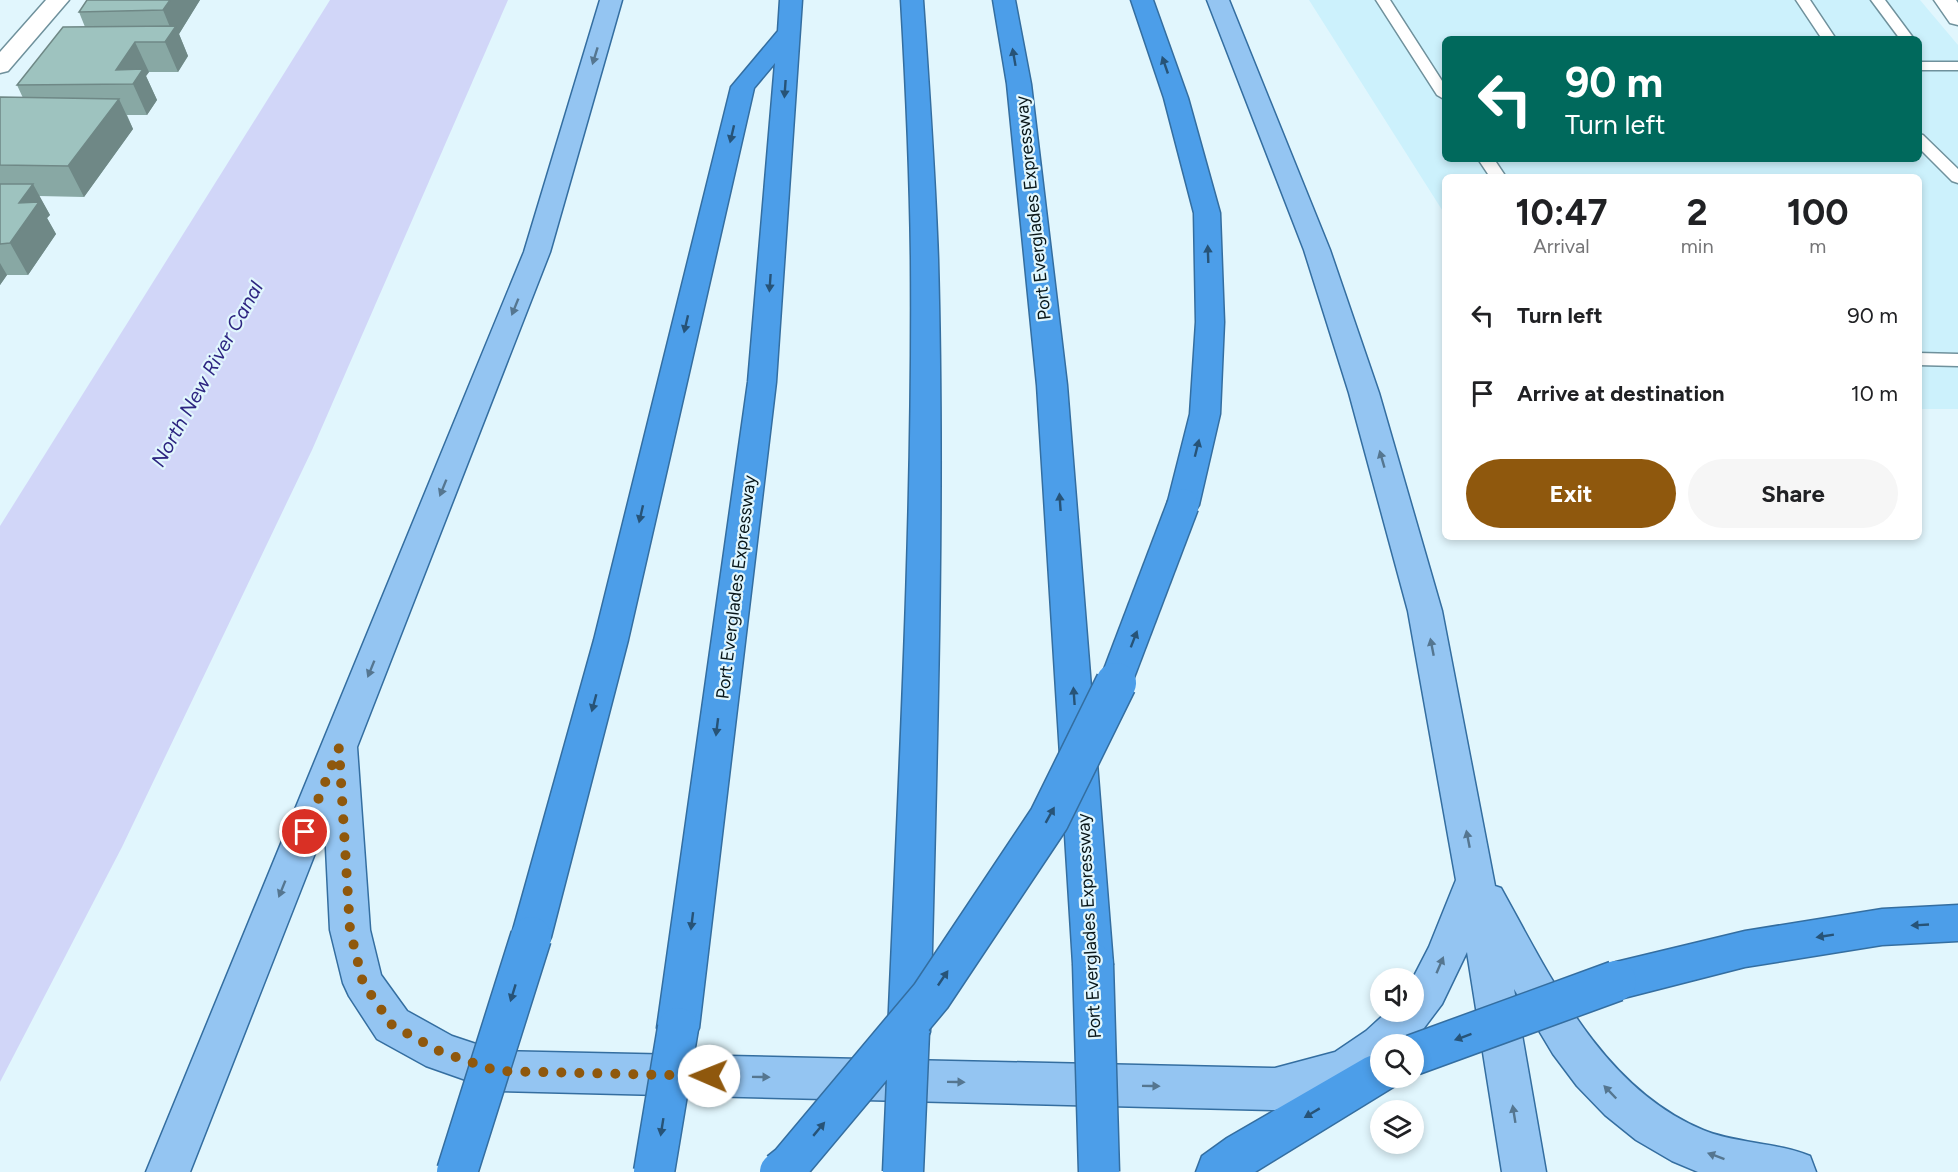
<!DOCTYPE html>
<style>
body{margin:0;font-family:Figtree,sans-serif;background:#f6f6f6;color:#202124;height:100vh;display:flex;flex-direction:column;font-size:22px;white-space:nowrap}
*{box-sizing:border-box;margin:0}
p{font-size:20px;color:#757577}
.icon{flex:none;width:33px;height:33px;fill:none;stroke:currentColor;stroke-width:2;stroke-linecap:round;stroke-linejoin:round}
.map{position:relative;flex:1;overflow:hidden}
.drawer{position:absolute;left:1442px;top:174px;width:480px;height:366px;display:flex;flex-direction:column;background:#fff;border-radius:9px;box-shadow:0 3px 9px #0003}
.drawer>*{flex:none}
.hud{position:absolute;left:1442px;top:36px;width:480px;height:126px;border-radius:9px;box-shadow:0 3px 9px #0003;background:#00695c;color:#fff;overflow:hidden}
.controls{position:absolute;left:1370px;top:968px;display:grid;gap:12px}
.controls a{display:grid;place-items:center;width:54px;height:54px;border-radius:50%;background:#fff;box-shadow:0 3px 9px #0003;font-size:30px}
.pin{position:absolute;display:grid;place-items:center;width:51px;height:51px;color:#fff;margin:-26px;border:3px solid #fff;border-radius:50%;box-shadow:0 2px 6px #0007}
.me{position:absolute;width:66px;margin:-33px;rotate:271deg;stroke-linejoin:round;filter:drop-shadow(0 0 4px #0008)}
.turn{display:flex;align-items:center;gap:21px;height:126px;padding:0 24px;font-size:27px}
.turn .icon{width:78px;height:78px;stroke-width:2.5}
.turn b{display:block;font-size:42px;line-height:51px}
.eta{display:flex;justify-content:space-evenly;align-items:center;height:102px;text-align:center}
.eta b{font-size:36px;font-weight:700;line-height:42px}
.button{display:flex;gap:12px;margin-top:auto;padding:12px 24px}
.button a{flex:1;height:69px;border-radius:36px;background:#8f580d;color:#fff;font-size:24px;font-weight:700;line-height:69px;text-align:center}
.button a+a{background:#f6f6f6;color:#202124}
ul{padding:0;list-style:none}
li{display:flex;align-items:center;gap:18px;height:78px;padding:0 24px}
li div{flex:1}
li b{display:block;font-size:22px}
li em{font-style:normal}
.map>svg:first-child{display:block}
</style>
<div class="map">
<svg width="1958" height="1172" viewBox="0 0 1958 1172">
<rect width="100%" height="100%" fill="#e1f6fd"/>
<!-- built -->
<path fill="#ccf1fc" fill-rule="evenodd" d="M 1309,0 L 1920,0 L 1958,45 L 1958,409 L 1919,409 L 1918,177 L 1444,177 L 1444,213 ZM 1444,39 L 1918,39 L 1918,159 L 1444,159 Z"/>
<!-- water -->
<path fill="#d1d6f8" d="M 330,0 L 508,0 L 312,450 L 122,847 L 0,1082 L 0,526 Z"/>
<g fill="none" stroke-linecap="round" stroke-linejoin="round">
<defs>
<path id="lane" d="M 1376,0 L 1390,0 L 1444,84 L 1444,99 L 1437,95 Z
M 1796,0 L 1810,0 L 1836,39 L 1822,39 Z
M 1871,0 L 1885,0 L 1914,39 L 1900,39 Z
M 1918,62 L 1958,62 L 1958,70 L 1918,70 Z
M 1918,134 L 1923,135 L 1958,169 L 1958,183 L 1952,181 L 1918,147 Z
M 1478,159 L 1494,159 L 1506,177 L 1490,177 Z
M 1918,353 L 1958,354 L 1958,366 L 1918,365 Z"/>
<path id="street" d="M 46,0 L 69,0 L 8,71 L 0,73 L 0,52 Z
M 1934,0 L 1956,0 L 1958,3 L 1958,25 L 1950,23 Z"/>
<path id="primary" d="M 600,0 L 622,0 L 550,252 L 357,747 L 370,930 L 381,975 L 407,1011 L 452,1036 L 497,1051 L 1275,1068 L 1335,1052 L 1366,1031 L 1388,1011 L 1413,1011 L 1413,978 L 1429,947 L 1456,880 L 1408,611 L 1349,393 L 1304,250 L 1207,0 L 1229,0 L 1330,250 L 1379,393 L 1442,611 L 1495,886 L 1501,888 C 1551,978 1602,1088 1703,1130 C 1737,1144 1776,1142 1810,1156 L 1816,1172 L 1698,1172 L 1672,1161 L 1636,1140 L 1605,1115 L 1577,1086 L 1553,1054 L 1514,989 L 1546,1172 L 1502,1172 L 1467,952 L 1442,1004 L 1412,1044 L 1380,1044 L 1380,1070 L 1361,1083 L 1346,1089 L 1275,1110 L 497,1091 L 426,1066 L 377,1039 L 349,996 L 343,983 L 330,930 L 325,828 L 190,1172 L 146,1172 L 524,252 Z"/>
<path id="highway" d="M 780,0 L 802,0 L 776,382 L 699,1028 L 693,1042 L 678,1048 L 663,1042 L 657,1028 L 748,382 L 775,63 L 754,88 L 628,640 L 551,937 L 545,950 L 531,955 L 517,950 L 511,937 L 594,640 L 731,87 L 778,31 Z
M 901,0 L 923,0 C 929,86 935,173 938,259 C 945,517 936,774 930,1032 L 924,1046 L 909,1052 L 894,1046 L 888,1032 C 899,775 913,517 911,259 C 910,173 906,86 901,0 Z
M 993,0 L 1015,0 L 1031,84 L 1067,385 L 1113,964 L 1107,977 L 1093,982 L 1079,977 L 1073,964 L 1037,385 L 1007,84 Z
M 1131,0 L 1153,0 L 1188,98 L 1220,213 L 1224,322 L 1220,414 L 1199,505 L 1194,513 L 1183,516 L 1172,513 L 1167,505 L 1190,414 L 1196,322 L 1194,213 L 1164,98 Z
M 1958,905 L 1958,941 L 1882,945 L 1745,967 L 1616,1000 L 1602,994 L 1596,981 L 1602,968 L 1616,962 L 1745,931 L 1882,909 Z
M 1380,1052 L 1380,1077 L 1399,1077 L 1395,1086 L 1255,1172 L 1196,1172 L 1202,1156 L 1227,1138 L 1365,1058 Z"/>
</defs>
<!-- lane casing -->
<use href="#lane" stroke="#6f919c" stroke-width="3"/>
<!-- street casing -->
<use href="#street" stroke="#6f919c" stroke-width="3"/>
<!-- primary casing -->
<use href="#primary" stroke="#346ea0" stroke-width="3"/>
<!-- highway casing -->
<use href="#highway" stroke="#346ea0" stroke-width="3"/>
<!-- lane -->
<use href="#lane" fill="#fff" fill-rule="evenodd"/>
<!-- street -->
<use href="#street" fill="#fff" fill-rule="evenodd"/>
<!-- primary -->
<use href="#primary" fill="#94c5f2" fill-rule="evenodd"/>
<!-- highway -->
<use href="#highway" fill="#4c9ee9" fill-rule="evenodd"/>
<defs>
<path id="highway-bridge-far1" d="M 1115,684 L 1183,505"/>
<path id="highway-bridge" d="M 1093,964 L 1099,1172
M 1413,1055 L 1616,981
M 457,1172 L 531,937
M 654,1172 L 678,1028
M 780,1172 L 790,1164 L 931,996 L 1049,819 L 1116,683
M 903,1172 L 909,1032"/>
</defs>
<!-- highway-bridge-far1 casing -->
<use href="#highway-bridge-far1" stroke="#346ea0" stroke-width="34" stroke-linecap="butt"/>
<!-- highway-bridge casing -->
<use href="#highway-bridge" stroke="#346ea0" stroke-width="43" stroke-linecap="butt"/>
<!-- highway-bridge-far1 -->
<use href="#highway-bridge-far1" stroke="#4c9ee9" stroke-width="31"/>
<!-- highway-bridge -->
<use href="#highway-bridge" stroke="#4c9ee9" stroke-width="40"/>
</g>
<!-- wall -->
<path fill="#88a8a4" d="M 200,0 L 179,34 L 188,56 L 178,72 L 149,72 L 146,76 L 157,100 L 147,115 L 127,115 L 133,129 L 84,197 L 39,196 L 50,215 L 47,218 L 56,234 L 28,275 L 7,275 L 0,285 L 0,97 L 23,98 L 17,85 L 85,27 L 79,12 Z"/>
<!-- shaded-wall -->
<path fill="#6f8886" d="M 170,0 L 200,0 L 179,34 L 188,56 L 178,72 L 165,42 L 172,32 L 163,10 Z
M 135,42 L 149,72 L 146,76 L 157,100 L 147,115 L 133,84 L 116,70 Z
M 119,99 L 133,129 L 84,197 L 68,166 Z
M 33,184 L 50,215 L 47,218 L 56,234 L 28,275 L 10,243 L 19,203 Z
M 0,263 L 7,275 L 0,285 Z"/>
<!-- building -->
<path fill="#9ec3bf" stroke="#6f8886" stroke-width="1.5" d="M 87,0 L 170,0 L 163,10 L 79,12 Z
M 176,26 L 165,42 L 135,42 L 116,70 L 143,69 L 133,84 L 17,85 L 63,27 Z
M 0,97 L 119,99 L 68,166 L 0,165 Z
M 0,184 L 33,184 L 19,203 L 39,202 L 10,243 L 0,244 Z"/>
<!-- one-way arrows -->
<defs><path id="oneway-solid" d="M-6-.8H1V-3.2L6.5 0L1 3.2V.8H-6Z" transform="scale(1.5)"/></defs>
<g fill="#557690">
<use href="#oneway-solid" transform="translate(595 56) rotate(107)"/>
<use href="#oneway-solid" transform="translate(515 307) rotate(112)"/>
<use href="#oneway-solid" transform="translate(1382 459) rotate(-106)"/>
<use href="#oneway-solid" transform="translate(443 488) rotate(112)"/>
<use href="#oneway-solid" transform="translate(1432 647) rotate(-101)"/>
<use href="#oneway-solid" transform="translate(371 669) rotate(112)"/>
<use href="#oneway-solid" transform="translate(1468 839) rotate(-101)"/>
<use href="#oneway-solid" transform="translate(282 889) rotate(112)"/>
<use href="#oneway-solid" transform="translate(1440 965) rotate(-67)"/>
<use href="#oneway-solid" transform="translate(761 1077) rotate(1)"/>
<use href="#oneway-solid" transform="translate(956 1082) rotate(1)"/>
<use href="#oneway-solid" transform="translate(1151 1086) rotate(1)"/>
<use href="#oneway-solid" transform="translate(1610 1092) rotate(-134)"/>
<use href="#oneway-solid" transform="translate(1514 1114) rotate(-99)"/>
<use href="#oneway-solid" transform="translate(1716 1156) rotate(-160)"/>
</g>
<g fill="#275377">
<use href="#oneway-solid" transform="translate(1014 57) rotate(-100)"/>
<use href="#oneway-solid" transform="translate(1165 65) rotate(-109)"/>
<use href="#oneway-solid" transform="translate(785 89) rotate(94)"/>
<use href="#oneway-solid" transform="translate(732 134) rotate(103)"/>
<use href="#oneway-solid" transform="translate(1208 254) rotate(-92)"/>
<use href="#oneway-solid" transform="translate(770 283) rotate(94)"/>
<use href="#oneway-solid" transform="translate(686 324) rotate(103)"/>
<use href="#oneway-solid" transform="translate(1197 448) rotate(-76)"/>
<use href="#oneway-solid" transform="translate(1060 502) rotate(-94)"/>
<use href="#oneway-solid" transform="translate(641 514) rotate(103)"/>
<use href="#oneway-solid" transform="translate(1134 639) rotate(-69)"/>
<use href="#oneway-solid" transform="translate(1074 696) rotate(-94)"/>
<use href="#oneway-solid" transform="translate(594 703) rotate(105)"/>
<use href="#oneway-solid" transform="translate(717 727) rotate(97)"/>
<use href="#oneway-solid" transform="translate(1050 815) rotate(-61)"/>
<use href="#oneway-solid" transform="translate(692 921) rotate(97)"/>
<use href="#oneway-solid" transform="translate(1920 925) rotate(177)"/>
<use href="#oneway-solid" transform="translate(1825 936) rotate(171)"/>
<use href="#oneway-solid" transform="translate(943 978) rotate(-56)"/>
<use href="#oneway-solid" transform="translate(513 993) rotate(107)"/>
<use href="#oneway-solid" transform="translate(1463 1037) rotate(160)"/>
<use href="#oneway-solid" transform="translate(1312 1113) rotate(149)"/>
<use href="#oneway-solid" transform="translate(662 1127) rotate(99)"/>
<use href="#oneway-solid" transform="translate(819 1129) rotate(-50)"/>
</g>
<g fill="none" stroke-linecap="round" stroke-linejoin="round">
<!-- route -->
<path stroke="#8f580d" stroke-width="10" stroke-dasharray="0 18" d="M 305,832 L 339,748 L 350,930 L 363,983 L 392,1025 L 441,1052 L 497,1071 L 709,1076"/>
</g>
<g text-anchor="middle" stroke-width="4.5" stroke-linejoin="round" paint-order="stroke">
<!-- street labels -->
<g font-size="18" fill="#081619" stroke="#e1f6fd">
<text transform="translate(1033 208) rotate(-96)" y="6">Port Everglades Expressway</text>
<text transform="translate(736 587) rotate(-83)" y="6">Port Everglades Expressway</text>
<text transform="translate(1089 926) rotate(-93)" y="6">Port Everglades Expressway</text>
</g>
<!-- water labels -->
<g font-size="20" font-style="italic" fill="#2d2581" stroke="#e1f6fd">
<text transform="translate(207 374) rotate(-61)" y="7">North New River Canal</text>
</g>
</g>
</svg>
<div class="controls">
<a><svg class="icon" aria-label="sound" viewBox="0 0 24 24"><path d="M4 9h4l5-4v14l-5-4H4zM17 9q2 3 0 6"/></svg></a>
<a><svg class="icon" aria-label="search" viewBox="0 0 24 24"><circle cx="10" cy="10" r="6"/><path d="M15 15l6 6"/></svg></a>
<a><svg class="icon" aria-label="layers" viewBox="0 0 24 24"><path d="M12 4l9 5-9 5-9-5zM3 14l9 5 9-5"/></svg></a>
</div>
<div class="pin" style="left:305px;top:832px;background:#d93025"><svg class="icon" aria-label="arrive" viewBox="0 0 24 24"><path d="M6 21V4h12l-3 4 3 4H6"/></svg></div>
<svg class="me" style="left:709px;top:1076px" viewBox="-20 -20 40 40"><circle r="19" fill="#fff"/><path d="M0-13L10 11 0 6-10 11z" fill="#8f580d"/></svg>
<div class="hud">
<div class="turn"><svg class="icon" aria-label="left" viewBox="0 0 24 24"><path d="M17 20v-9H6M10 6l-5 5 5 5"/></svg><div><b>90 m</b>Turn left</div></div>
</div>
<section class="drawer">
<div class="eta">
<div><b>10:47</b><p>Arrival</p></div>
<div><b>2</b><p>min</p></div>
<div><b>100</b><p>m</p></div>
</div>
<ul>
<li><svg class="icon" aria-label="left" viewBox="0 0 24 24"><path d="M17 20v-9H6M10 6l-5 5 5 5"/></svg><div><b>Turn left</b></div><em>90 m</em></li>
<li><svg class="icon" aria-label="arrive" viewBox="0 0 24 24"><path d="M6 21V4h12l-3 4 3 4H6"/></svg><div><b>Arrive at destination</b></div><em>10 m</em></li>
</ul>
<div class="button"><a>Exit</a><a>Share</a></div>
</section>
</div>
